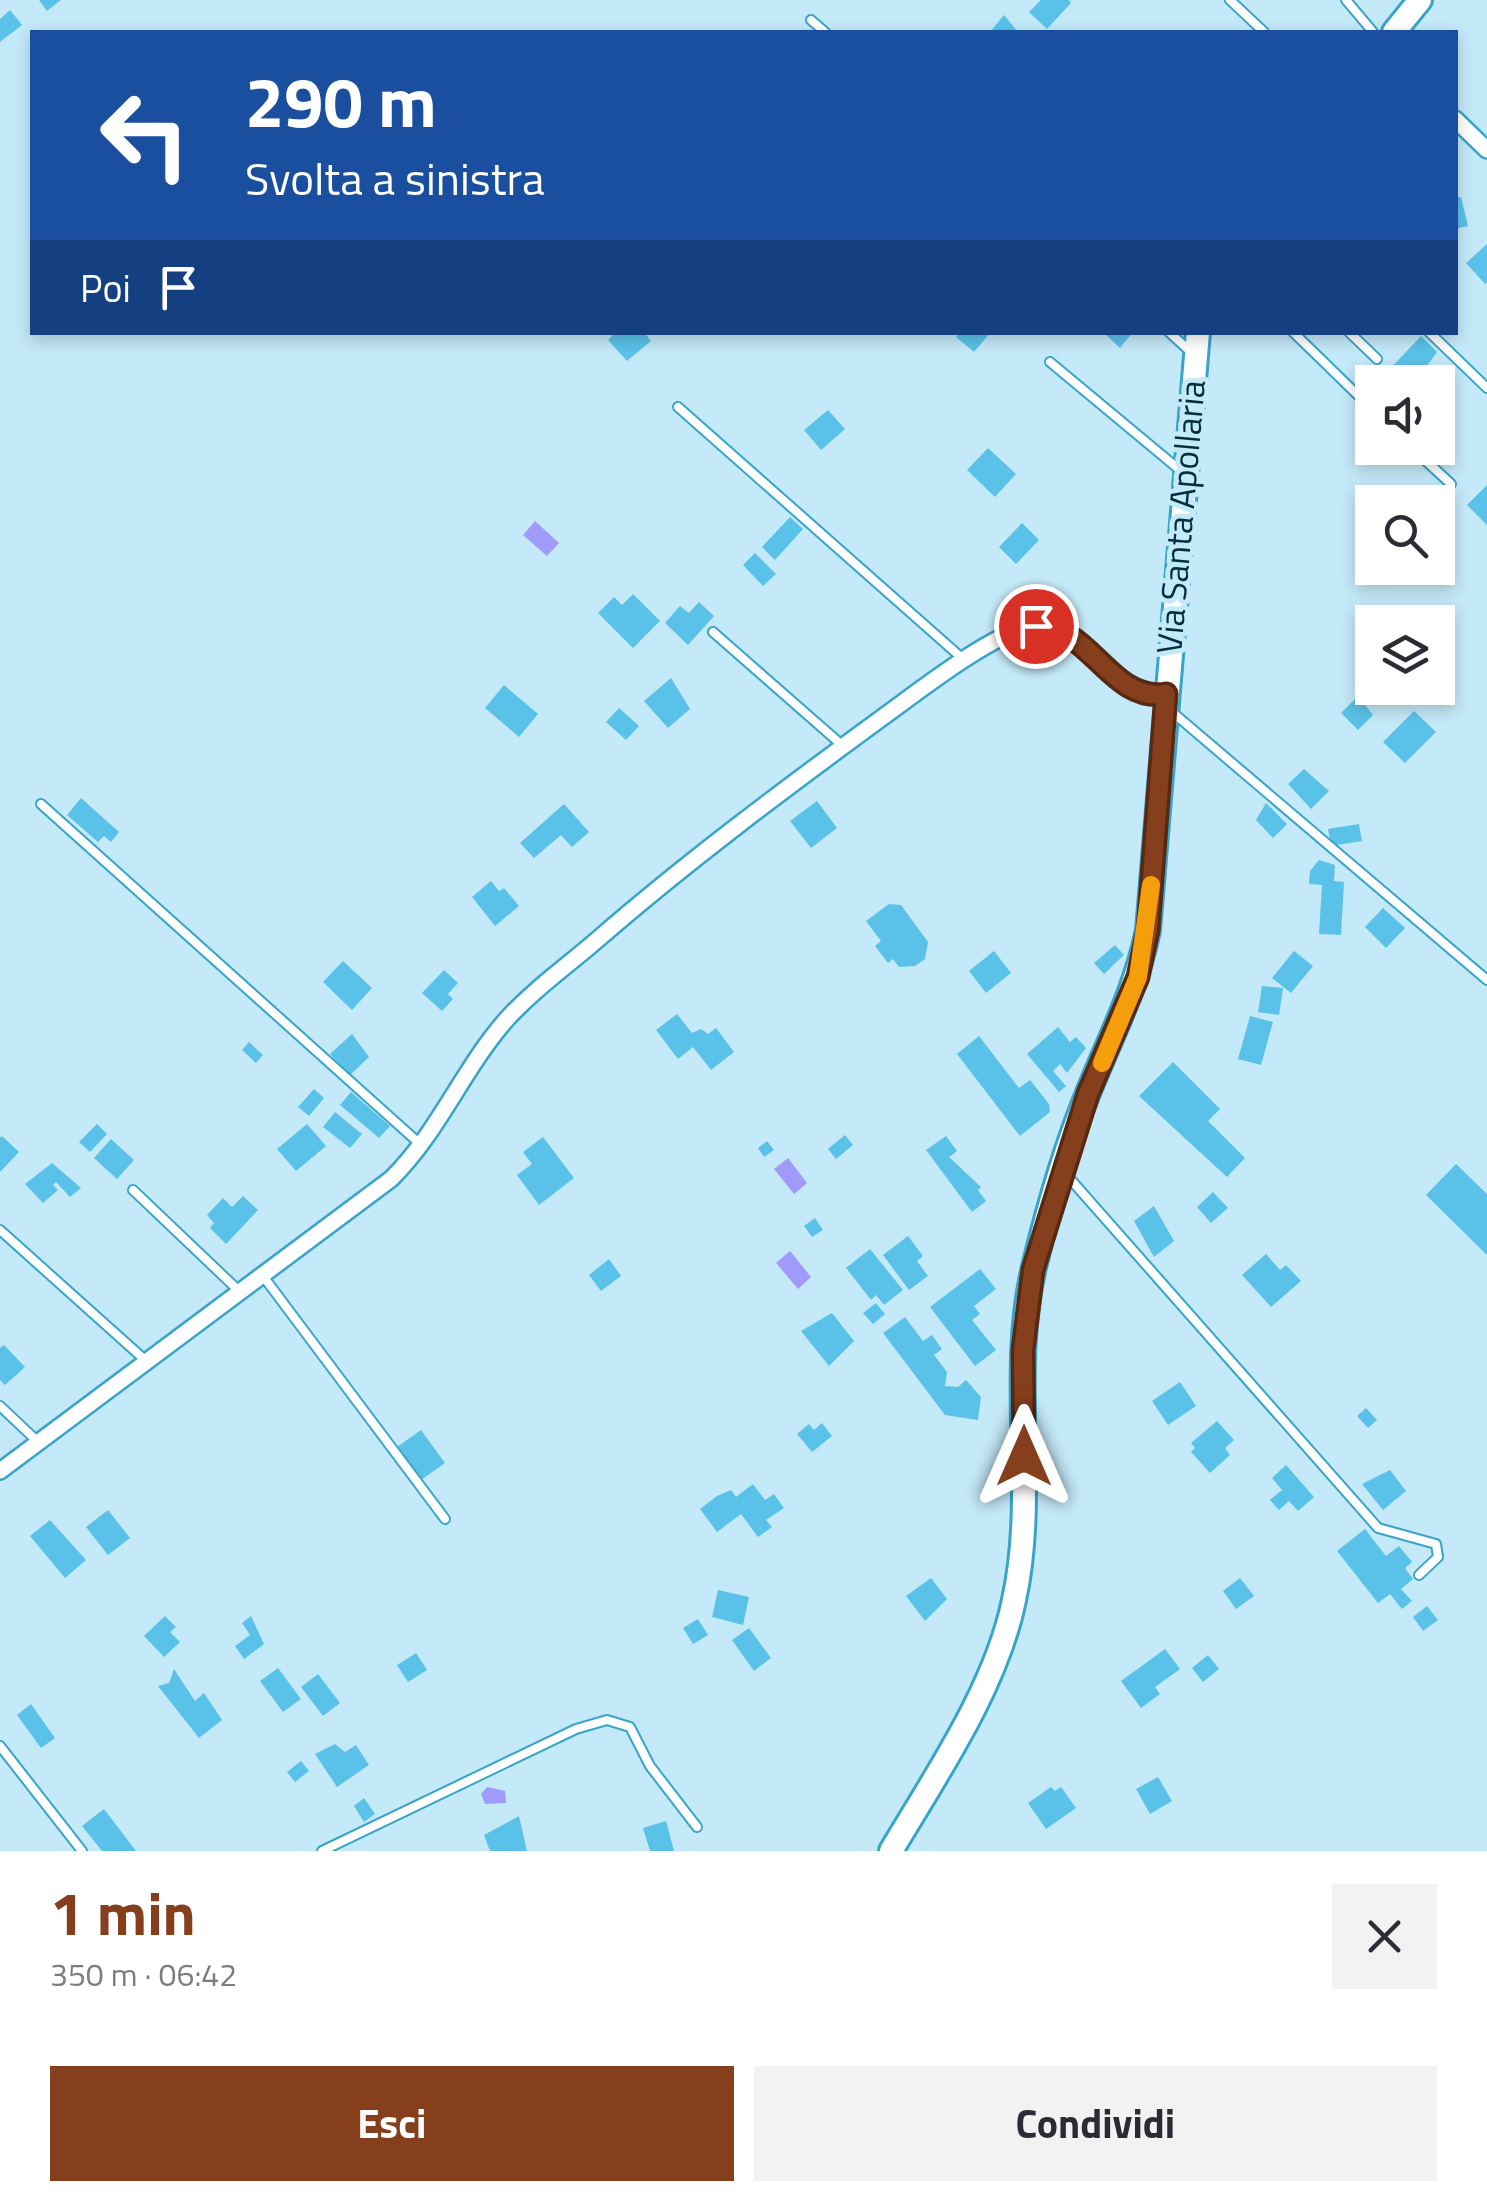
<!DOCTYPE html>
<html lang="it">
<meta charset="utf-8">
<style>
body{margin:0;font-family:"Titillium Web",sans-serif;background:#f2f2f3;color:#2b2b33;height:100vh;display:flex;flex-direction:column;font-size:38px;white-space:nowrap}
*{box-sizing:border-box;margin:0}
p{font-size:32px;color:#7c7c81}
.icon{flex:none;width:55px;height:55px;fill:none;stroke:currentColor;stroke-width:2;stroke-linecap:round;stroke-linejoin:round}
.map{position:relative;height:1851px;overflow:hidden}
.panel{display:flex;flex-direction:column;background:#fff;flex:1}
.panel>*{flex:none}
.hud{position:absolute;left:30px;top:30px;width:1428px;height:305px;border-radius:0px;box-shadow:0 5px 15px #0003;background:#1a4fa0;color:#fff;overflow:hidden}
.fabs{position:absolute;left:1355px;top:365px;display:grid;gap:20px}
.fabs a{display:grid;place-items:center;width:100px;height:100px;border-radius:0px;background:#fff;box-shadow:0 5px 15px #0003;font-size:50px}
.pin{position:absolute;display:grid;place-items:center;width:85px;height:85px;color:#fff;margin:-42px;border:5px solid #fff;border-radius:50%;box-shadow:0 2px 10px #0007}
.me{position:absolute;width:110px;margin:-55px;rotate:0deg;stroke-linejoin:round;filter:drop-shadow(0 0 8px #0008)}
.turn{display:flex;align-items:center;gap:35px;height:210px;padding:0 50px;font-size:45px}
.turn .icon{width:130px;height:130px;stroke-width:2.5}
.turn b{display:block;font-size:70px;line-height:85px}
.then{display:flex;align-items:center;height:95px;padding:0 50px;background:#0003;gap:20px;font-size:38px}
.round{display:grid;place-items:center;flex:none;width:105px;height:105px;border-radius:0px;background:#f2f2f3}
.headline{display:flex;align-items:center;justify-content:space-between;height:170px;padding:0 50px}
h1{font-size:60px;font-weight:700;line-height:75px;color:#863f1c}
.button{display:flex;gap:20px;margin-top:auto;padding:20px 50px}
.button a{flex:1;height:115px;border-radius:0px;background:#863f1c;color:#fff;font-size:40px;font-weight:700;line-height:115px;text-align:center}
.button a+a{background:#f2f2f3;color:#2b2b33}
.map>svg:first-child{display:block}
</style>
<div class="map">
<svg width="1487" height="1851" viewBox="0 0 1487 1851">
<rect width="100%" height="100%" fill="#c4e9f8"/>
<!-- water -->
<path fill="#a09bfa" d="M 535,521 L 559,543 L 547,556 L 523,535 Z
M 788,1158 L 807,1183 L 794,1194 L 774,1169 Z
M 790,1251 L 811,1277 L 798,1289 L 776,1263 Z
M 487,1787 L 505,1791 L 506,1803 L 485,1804 L 481,1794 Z"/>
<!-- building -->
<path fill="#5ac2e8" d="M 39,0 L 61,0 L 47,11 Z
M 1041,0 L 1069,0 L 1071,3 L 1047,29 L 1029,12 Z
M 10,10 L 22,25 L 0,42 L 0,19 Z
M 1004,15 L 1018,32 L 990,32 Z
M 1461,197 L 1468,226 L 1455,229 L 1455,198 Z
M 1487,244 L 1487,282 L 1485,284 L 1466,263 Z
M 616,332 L 644,332 L 651,341 L 627,361 L 608,340 Z
M 960,332 L 991,332 L 974,352 L 956,337 Z
M 1103,332 L 1133,332 L 1120,348 Z
M 1421,336 L 1437,352 L 1415,382 L 1402,382 L 1389,370 Z
M 828,410 L 845,429 L 821,450 L 804,430 Z
M 988,448 L 1016,474 L 995,497 L 967,470 Z
M 1487,485 L 1487,525 L 1467,505 Z
M 790,517 L 803,529 L 775,560 L 762,547 Z
M 1022,523 L 1039,540 L 1016,564 L 999,547 Z
M 755,553 L 776,574 L 763,586 L 743,565 Z
M 633,594 L 660,621 L 633,648 L 598,613 L 614,597 L 622,605 Z
M 699,602 L 714,616 L 688,645 L 665,623 L 680,606 L 689,613 Z
M 671,678 L 690,709 L 668,728 L 644,701 Z
M 504,685 L 538,714 L 519,737 L 485,708 Z
M 1358,696 L 1373,715 L 1358,730 L 1341,713 Z
M 619,708 L 639,726 L 626,740 L 606,722 Z
M 1414,711 L 1436,732 L 1405,763 L 1383,742 Z
M 1304,769 L 1329,791 L 1311,809 L 1288,784 Z
M 81,798 L 119,832 L 111,842 L 104,836 L 98,842 L 67,815 Z
M 817,801 L 837,828 L 811,848 L 790,821 Z
M 1266,803 L 1287,824 L 1273,838 L 1256,820 Z
M 564,804 L 589,832 L 572,847 L 561,835 L 534,858 L 520,843 Z
M 1359,824 L 1362,841 L 1331,846 L 1328,829 Z
M 1319,860 L 1335,865 L 1334,881 L 1344,882 L 1341,935 L 1319,934 L 1322,885 L 1309,884 L 1310,871 Z
M 491,881 L 499,891 L 504,888 L 519,906 L 495,926 L 472,897 Z
M 889,904 L 901,905 L 928,942 L 925,959 L 915,966 L 899,967 L 893,959 L 888,963 L 875,946 L 881,941 L 866,921 Z
M 1383,908 L 1405,928 L 1386,948 L 1365,927 Z
M 1115,945 L 1124,955 L 1104,974 L 1094,963 Z
M 994,951 L 1011,973 L 986,993 L 969,971 Z
M 1294,951 L 1313,966 L 1291,993 L 1272,978 Z
M 343,961 L 372,988 L 352,1010 L 323,982 Z
M 444,970 L 458,983 L 448,994 L 453,999 L 442,1011 L 422,993 Z
M 1262,986 L 1283,988 L 1279,1015 L 1258,1012 Z
M 677,1014 L 692,1033 L 701,1029 L 708,1034 L 716,1028 L 734,1052 L 711,1070 L 693,1047 L 678,1059 L 656,1030 Z
M 1250,1016 L 1273,1022 L 1261,1065 L 1238,1059 Z
M 1058,1027 L 1070,1042 L 1076,1037 L 1086,1048 L 1067,1073 L 1060,1064 L 1053,1071 L 1066,1086 L 1059,1092 L 1027,1054 Z
M 352,1034 L 369,1057 L 350,1075 L 330,1054 Z
M 979,1036 L 1019,1088 L 1030,1080 L 1049,1104 L 1050,1112 L 1020,1136 L 957,1054 Z
M 249,1042 L 263,1055 L 256,1063 L 242,1050 Z
M 1173,1062 L 1220,1109 L 1208,1121 L 1245,1158 L 1227,1177 L 1139,1096 Z
M 314,1089 L 324,1098 L 309,1116 L 298,1107 Z
M 351,1092 L 390,1126 L 379,1138 L 340,1105 Z
M 335,1112 L 362,1134 L 350,1148 L 323,1127 Z
M 97,1124 L 107,1134 L 90,1152 L 79,1142 Z
M 307,1124 L 326,1146 L 296,1171 L 277,1149 Z
M 845,1135 L 853,1145 L 836,1159 L 828,1149 Z
M 2,1136 L 19,1152 L 0,1172 L 0,1138 Z
M 946,1136 L 957,1151 L 949,1157 L 981,1187 L 978,1190 L 986,1201 L 972,1212 L 926,1150 Z
M 543,1137 L 574,1178 L 539,1205 L 517,1175 L 532,1164 L 523,1152 Z
M 111,1139 L 134,1160 L 117,1179 L 94,1158 Z
M 767,1141 L 774,1150 L 764,1157 L 758,1148 Z
M 52,1163 L 81,1188 L 70,1197 L 56,1182 L 53,1185 L 58,1190 L 43,1203 L 25,1184 Z
M 1456,1164 L 1487,1194 L 1487,1255 L 1426,1195 Z
M 1213,1192 L 1228,1208 L 1211,1223 L 1197,1207 Z
M 243,1196 L 258,1210 L 226,1244 L 210,1228 L 214,1223 L 207,1215 L 223,1198 L 232,1207 Z
M 1154,1206 L 1174,1241 L 1154,1257 L 1134,1221 Z
M 815,1218 L 823,1230 L 812,1237 L 804,1226 Z
M 908,1236 L 923,1256 L 917,1261 L 928,1276 L 909,1290 L 883,1255 Z
M 870,1249 L 903,1290 L 884,1305 L 876,1295 L 871,1300 L 846,1268 Z
M 1266,1254 L 1280,1270 L 1286,1265 L 1301,1281 L 1271,1307 L 1242,1275 Z
M 609,1259 L 621,1276 L 601,1291 L 589,1275 Z
M 980,1269 L 996,1289 L 974,1306 L 980,1314 L 972,1320 L 996,1350 L 975,1366 L 930,1307 Z
M 876,1303 L 885,1314 L 873,1324 L 863,1313 Z
M 832,1313 L 854,1341 L 829,1366 L 801,1331 Z
M 905,1317 L 923,1341 L 932,1335 L 942,1349 L 934,1355 L 947,1372 L 945,1386 L 958,1387 L 966,1380 L 981,1397 L 978,1420 L 945,1415 L 883,1333 Z
M 4,1345 L 25,1367 L 5,1385 L 0,1380 L 0,1348 Z
M 1180,1382 L 1196,1406 L 1168,1425 L 1152,1401 Z
M 1366,1408 L 1377,1420 L 1368,1428 L 1357,1416 Z
M 1217,1421 L 1234,1440 L 1225,1448 L 1230,1455 L 1210,1473 L 1191,1452 L 1195,1448 L 1191,1443 Z
M 822,1423 L 832,1436 L 812,1452 L 797,1434 L 809,1424 L 814,1430 Z
M 421,1430 L 445,1463 L 421,1480 L 397,1447 Z
M 1286,1465 L 1314,1497 L 1298,1511 L 1289,1501 L 1279,1510 L 1270,1500 L 1282,1490 L 1272,1478 Z
M 1390,1470 L 1406,1491 L 1383,1510 L 1362,1484 Z
M 753,1484 L 765,1500 L 774,1494 L 784,1508 L 766,1520 L 772,1527 L 758,1537 L 741,1514 L 717,1532 L 700,1509 L 717,1496 L 731,1490 L 736,1497 Z
M 108,1510 L 130,1538 L 108,1555 L 86,1527 Z
M 50,1520 L 86,1560 L 65,1578 L 30,1536 Z
M 1365,1529 L 1386,1556 L 1399,1546 L 1412,1562 L 1405,1568 L 1413,1579 L 1401,1589 L 1412,1601 L 1402,1609 L 1390,1594 L 1378,1603 L 1337,1551 Z
M 931,1578 L 947,1599 L 925,1621 L 906,1596 Z
M 1240,1578 L 1254,1596 L 1236,1609 L 1223,1591 Z
M 718,1590 L 749,1597 L 743,1625 L 712,1617 Z
M 1427,1606 L 1438,1620 L 1423,1631 L 1413,1617 Z
M 165,1616 L 176,1627 L 170,1632 L 180,1642 L 164,1657 L 144,1636 Z
M 251,1616 L 264,1644 L 244,1659 L 235,1646 L 250,1635 L 242,1623 Z
M 698,1619 L 708,1635 L 693,1644 L 683,1628 Z
M 749,1628 L 771,1658 L 754,1671 L 732,1640 Z
M 1165,1649 L 1180,1669 L 1155,1687 L 1160,1694 L 1141,1708 L 1121,1681 Z
M 416,1653 L 427,1670 L 408,1682 L 397,1665 Z
M 1208,1655 L 1219,1669 L 1203,1682 L 1192,1668 Z
M 278,1668 L 301,1699 L 283,1712 L 260,1681 Z
M 174,1669 L 195,1701 L 204,1693 L 222,1720 L 199,1738 L 158,1686 L 169,1683 Z
M 318,1674 L 340,1703 L 323,1716 L 301,1687 Z
M 31,1704 L 55,1738 L 41,1748 L 17,1715 Z
M 335,1744 L 345,1752 L 356,1745 L 369,1765 L 337,1787 L 315,1754 Z
M 301,1761 L 309,1771 L 295,1782 L 287,1772 Z
M 1158,1777 L 1172,1801 L 1150,1814 L 1136,1789 Z
M 1051,1787 L 1055,1791 L 1061,1787 L 1076,1808 L 1046,1829 L 1028,1803 Z
M 364,1798 L 375,1814 L 364,1822 L 354,1806 Z
M 104,1809 L 136,1851 L 102,1851 L 82,1826 Z
M 519,1816 L 527,1851 L 490,1851 L 484,1835 Z
M 666,1821 L 674,1851 L 650,1851 L 643,1828 Z"/>
<g fill="none" stroke-linecap="round" stroke-linejoin="round">
<defs>
<path id="lane" d="M 1230,0 L 1264,32
M 1346,0 L 1373,32
M 811,20 L 825,32
M 1169,332 L 1192,353
M 1293,332 L 1372,409
M 1349,332 L 1377,359
M 1429,332 L 1487,388
M 1050,362 L 1181,471
M 678,407 L 963,659
M 1412,448 L 1451,484
M 713,632 L 843,746
M 1171,711 L 1487,980
M 41,804 L 420,1144
M 1064,1172 L 1378,1528 L 1436,1544 L 1438,1557 L 1419,1575
M 133,1190 L 238,1290
M 0,1230 L 145,1360
M 263,1276 L 445,1519
M 0,1406 L 37,1441
M 0,1746 L 82,1851
M 322,1851 L 576,1729 L 607,1720 L 630,1727 L 650,1766 L 697,1827"/>
<path id="street" d="M 1455,119 L 1487,150
M 0,1471 L 391,1179 C 438,1133 463,1069 506,1020 C 533,990 567,966 597,940 C 688,861 786,788 883,717 C 919,691 990,635 1031,626 C 1087,615 1110,703 1166,694"/>
<path id="secondary" d="M 1394,32 L 1420,0
M 891,1851 C 936,1775 996,1688 1014,1600 C 1038,1491 1008,1376 1034,1267 C 1048,1209 1065,1149 1088,1093 C 1110,1038 1136,989 1148,930 L 1198,332"/>
</defs>
<!-- lane casing -->
<use href="#lane" stroke="#37a4c9" stroke-width="12"/>
<!-- street casing -->
<use href="#street" stroke="#37a4c9" stroke-width="20"/>
<!-- secondary casing -->
<use href="#secondary" stroke="#37a4c9" stroke-width="28"/>
<!-- lane -->
<use href="#lane" stroke="#fff" stroke-width="8"/>
<!-- street -->
<use href="#street" stroke="#fff" stroke-width="15"/>
<!-- secondary -->
<use href="#secondary" stroke="#fff" stroke-width="22"/>
</g>
<g fill="none" stroke-linecap="round" stroke-linejoin="round">
<defs>
<path id="route" d="M 1024,1456 L 1023,1350 L 1033,1270 L 1088,1094 L 1138,977 L 1148,930 L 1166,694 C 1111,703 1090,625 1036,626"/>
</defs>
<!-- route casing -->
<use href="#route" stroke="#572912" stroke-width="25"/>
<!-- route -->
<use href="#route" stroke="#863f1c" stroke-width="18"/>
<!-- slow -->
<path stroke="#f59e0b" stroke-width="18" d="M 1102,1063 L 1138,977 L 1151,885"/>
</g>
<g text-anchor="middle" stroke-width="10" stroke-linejoin="round" paint-order="stroke">
<!-- street labels -->
<g font-size="35" fill="#002f3e" stroke="#c4e9f8">
<text transform="translate(1181 517) rotate(-85)" y="12">Via Santa Apollaria</text>
</g>
</g>
</svg>
<div class="fabs">
<a><svg class="icon" aria-label="sound" viewBox="0 0 24 24"><path d="M4 9h4l5-4v14l-5-4H4zM17 9q2 3 0 6"/></svg></a>
<a><svg class="icon" aria-label="search" viewBox="0 0 24 24"><circle cx="10" cy="10" r="6"/><path d="M15 15l6 6"/></svg></a>
<a><svg class="icon" aria-label="layers" viewBox="0 0 24 24"><path d="M12 4l9 5-9 5-9-5zM3 14l9 5 9-5"/></svg></a>
</div>
<div class="pin" style="left:1036px;top:626px;background:#d93025"><svg class="icon" aria-label="arrive" viewBox="0 0 24 24"><path d="M6 21V4h12l-3 4 3 4H6"/></svg></div>
<svg class="me" style="left:1024px;top:1456px" viewBox="-20 -20 40 40"><path d="M0-17L14 15 0 8-14 15z" fill="#863f1c" stroke="#fff" stroke-width="4"/></svg>
<div class="hud">
<div class="turn"><svg class="icon" aria-label="left" viewBox="0 0 24 24"><path d="M17 20v-9H6M10 6l-5 5 5 5"/></svg><div><b>290 m</b>Svolta a sinistra</div></div>
<div class="then">Poi<svg class="icon" aria-label="arrive" viewBox="0 0 24 24"><path d="M6 21V4h12l-3 4 3 4H6"/></svg></div>
</div>
</div>
<section class="panel">
<div class="headline"><div><h1>1 min</h1><p>350 m · 06:42</p></div><a class="round"><svg class="icon" aria-label="close" viewBox="0 0 24 24"><path d="M6 6l12 12M18 6L6 18"/></svg></a></div>
<div class="button"><a>Esci</a><a>Condividi</a></div>
</section>
